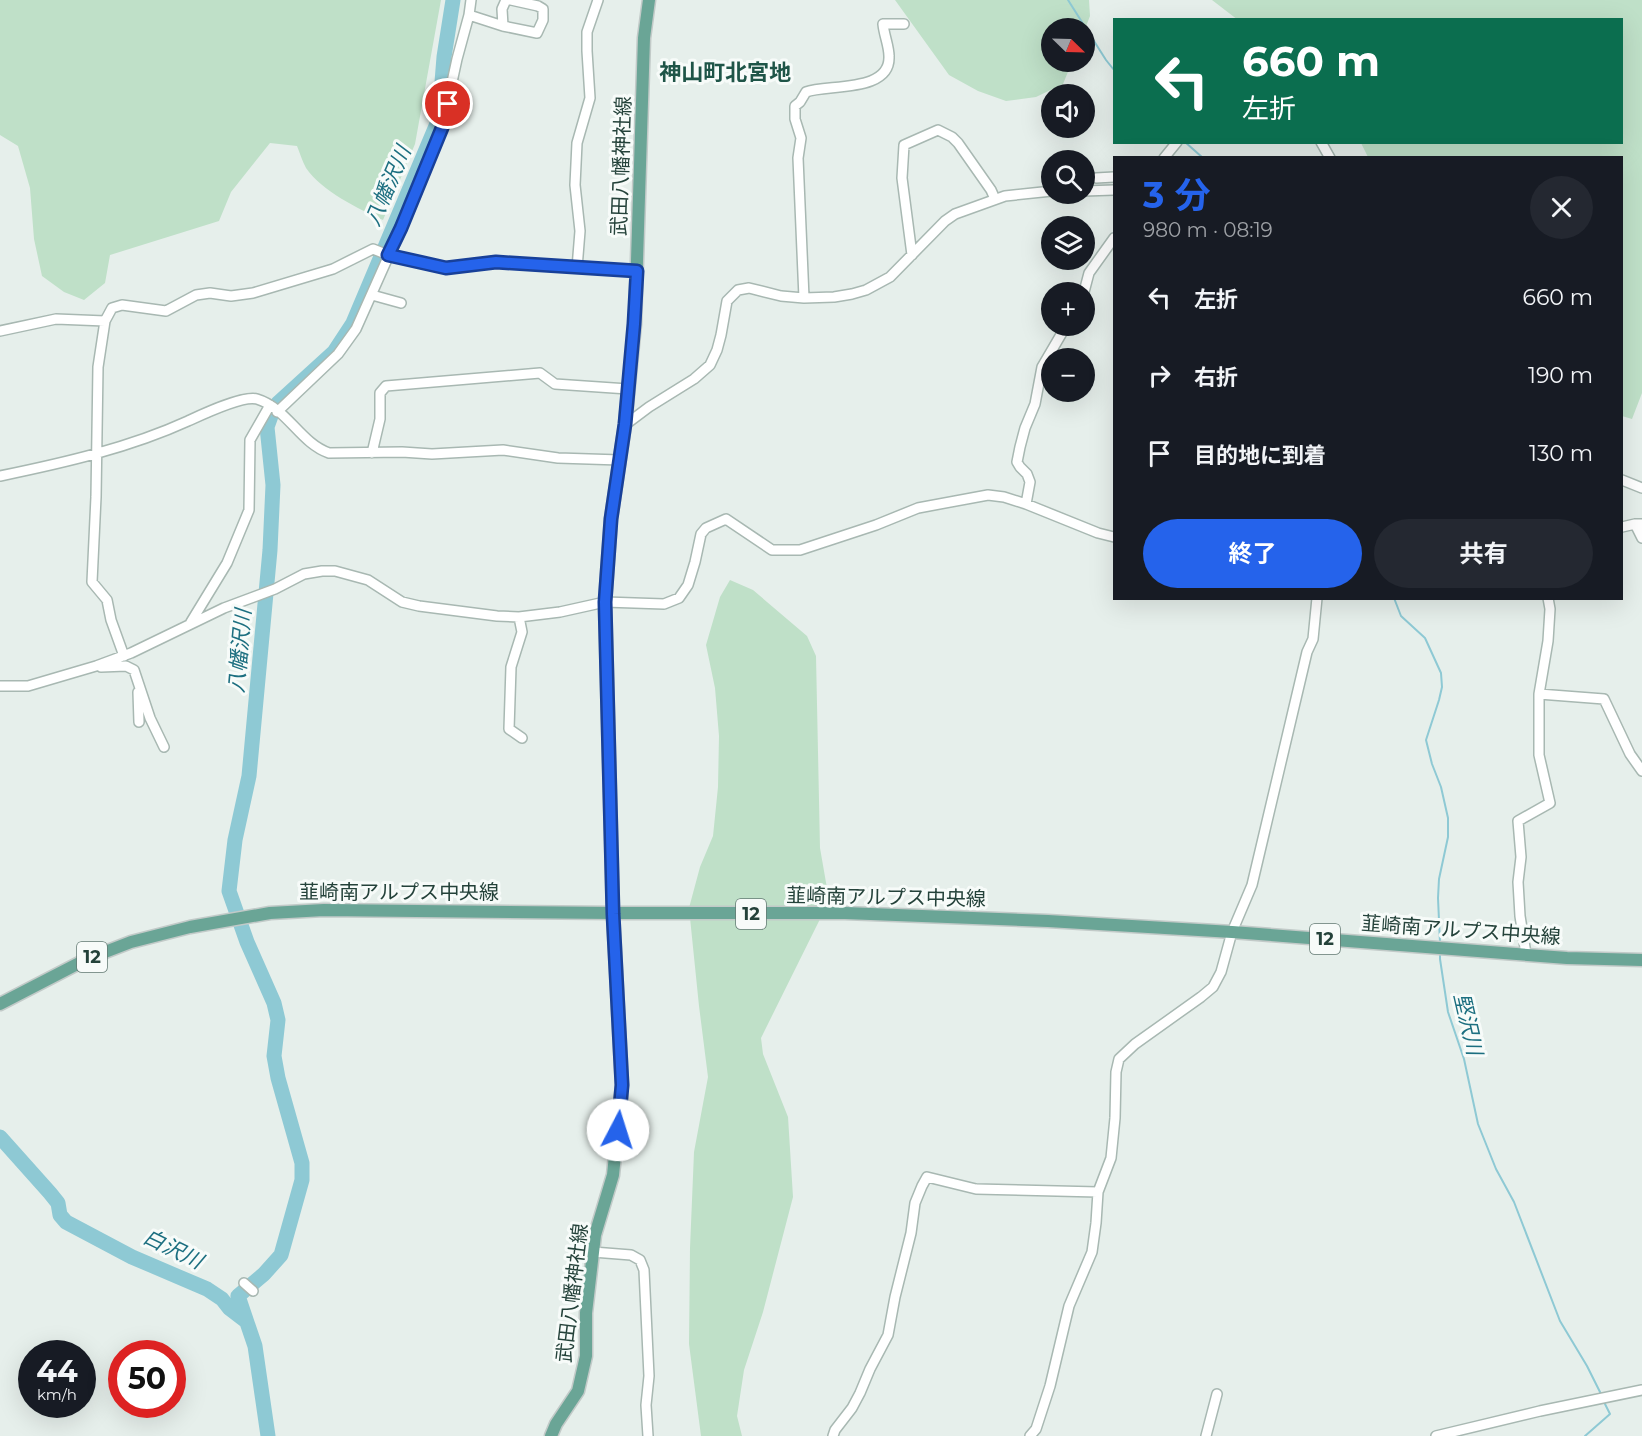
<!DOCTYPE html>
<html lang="ja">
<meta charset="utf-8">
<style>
body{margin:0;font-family:Montserrat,"Noto Sans JP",sans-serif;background:#242831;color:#f1f3f6;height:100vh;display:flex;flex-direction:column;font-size:22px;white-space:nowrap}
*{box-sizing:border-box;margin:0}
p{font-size:20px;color:#9ea1a6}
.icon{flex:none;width:33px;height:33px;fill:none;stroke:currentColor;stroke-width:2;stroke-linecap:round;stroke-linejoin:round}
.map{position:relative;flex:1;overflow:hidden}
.details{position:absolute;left:1113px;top:156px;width:510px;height:444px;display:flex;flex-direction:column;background:#171b24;border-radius:0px;box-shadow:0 6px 24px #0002}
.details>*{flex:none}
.top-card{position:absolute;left:1113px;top:18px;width:510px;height:126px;border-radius:0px;box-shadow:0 6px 24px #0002;background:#0b6e4f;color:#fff;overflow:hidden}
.needle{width:39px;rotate:113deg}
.tools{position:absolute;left:1041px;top:18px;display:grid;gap:12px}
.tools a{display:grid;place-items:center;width:54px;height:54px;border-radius:50%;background:#171b24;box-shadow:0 6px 24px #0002;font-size:30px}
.speed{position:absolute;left:18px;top:1340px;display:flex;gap:12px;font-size:30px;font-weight:700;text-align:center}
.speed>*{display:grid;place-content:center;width:78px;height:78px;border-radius:50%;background:#171b24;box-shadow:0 6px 24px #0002;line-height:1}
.speed small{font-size:15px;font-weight:400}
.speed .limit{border:9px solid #d22;background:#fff;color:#111}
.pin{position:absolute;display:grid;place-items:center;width:51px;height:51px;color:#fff;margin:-26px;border:3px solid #fff;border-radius:50%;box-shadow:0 2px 6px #0007}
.me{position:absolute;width:66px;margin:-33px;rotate:5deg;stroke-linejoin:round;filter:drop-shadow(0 0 4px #0008)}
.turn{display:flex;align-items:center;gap:21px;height:126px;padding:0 30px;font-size:27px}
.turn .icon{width:78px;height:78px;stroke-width:2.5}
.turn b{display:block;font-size:42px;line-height:51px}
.round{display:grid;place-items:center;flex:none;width:63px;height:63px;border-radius:32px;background:#242831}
.summary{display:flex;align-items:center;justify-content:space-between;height:102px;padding:0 30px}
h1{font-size:36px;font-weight:700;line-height:45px;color:#2563eb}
.primary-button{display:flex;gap:12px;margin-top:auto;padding:12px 30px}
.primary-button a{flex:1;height:69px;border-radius:36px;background:#2563eb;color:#fff;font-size:24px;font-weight:700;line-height:69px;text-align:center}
.primary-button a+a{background:#242831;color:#f1f3f6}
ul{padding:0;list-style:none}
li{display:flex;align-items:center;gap:18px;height:78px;padding:0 30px}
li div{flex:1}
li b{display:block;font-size:22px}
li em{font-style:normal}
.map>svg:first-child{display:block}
</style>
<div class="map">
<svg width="1642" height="1436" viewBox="0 0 1642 1436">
<rect width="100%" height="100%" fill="#e6efeb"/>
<!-- green -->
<path fill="#bfe0c8" d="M 0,0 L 441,0 L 415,144 L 383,220 C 357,208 323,192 306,168 C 302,161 300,153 297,146 L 270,143 L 231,192 L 219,221 L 110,255 L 105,283 L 84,300 L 64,292 L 42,276 L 34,239 L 30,188 L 18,146 L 0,135 Z
M 895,0 L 1089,0 L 1090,16 L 1085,29 L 1052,28 L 1052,62 L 1072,62 L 1063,84 L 1036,97 L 1006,101 L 978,91 L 949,75 Z
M 1212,0 L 1642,0 L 1642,393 L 1632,419 L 1622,416 L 1622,158 L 1368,157 L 1361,143 L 1622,142 L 1622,20 L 1238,20 Z
M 730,580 L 753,590 L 807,636 L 816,656 L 820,848 L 828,894 L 823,913 L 761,1038 L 763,1054 L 788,1117 L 793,1197 L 763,1312 L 744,1370 L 737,1416 L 742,1436 L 701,1436 L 689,1344 L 690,1248 L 694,1152 L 708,1077 L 699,1006 L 689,908 L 700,867 L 713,836 L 718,787 L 719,736 L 715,688 L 706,645 L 720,597 Z"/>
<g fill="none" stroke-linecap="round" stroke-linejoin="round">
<!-- stream -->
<path stroke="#8ec9d4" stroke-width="2" d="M 1068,0 L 1106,60 L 1114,70
M 1185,142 L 1203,158
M 1394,598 L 1401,616 L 1425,638 L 1441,673 L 1442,687 L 1439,700 L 1426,740 L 1432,764 L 1441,787 L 1448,818 L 1448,837 L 1439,879 L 1438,898 L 1440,943
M 1440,952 L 1440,959 L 1448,1012 L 1464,1059 L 1478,1124 L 1496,1169 L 1514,1202 L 1560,1321 L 1587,1366 L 1601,1394
M 1585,1436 L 1610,1414 L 1604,1402"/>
<!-- river -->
<path stroke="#8ec9d4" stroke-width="15" d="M 0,1137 L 50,1193 L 58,1203 L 60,1215 L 66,1222 L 132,1257 L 207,1289 L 222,1299 L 229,1308 L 246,1321
M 268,1436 L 255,1346 L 238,1296 L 264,1274 L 281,1255 L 302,1180 L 302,1163 L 278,1078 L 274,1056 L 278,1020 L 274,1003 L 247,942 L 229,891 L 235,840 L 249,776 L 270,550 L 273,485 L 267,427 L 272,413 L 278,403 L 334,352 L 353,323 L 439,119 L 444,57 L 453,0"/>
<defs>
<path id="minor" d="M 469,15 L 503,26 L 537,33 L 543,20 L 543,9 L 538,6 L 511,0
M 503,26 L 502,9 L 506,0
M 1321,142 L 1330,158
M 1164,158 L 1177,142
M 1096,178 L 1114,177
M 1084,191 L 1114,190
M 912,255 L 902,178 L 904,145 L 938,130 L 952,137 L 958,143 L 991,190 L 995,199
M 577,268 L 580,231 L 575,185 L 577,143 L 590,98 L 587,51 L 587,32 L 598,0
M 1084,292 L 1089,273 L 1114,238
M 372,295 L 401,303
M 804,298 L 798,158 L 801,138 L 795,119 L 795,106 L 800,102 L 806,92 C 828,84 891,93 889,56 C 889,46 884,35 883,24 L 904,24
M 105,321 L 98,367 L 96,497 L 92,582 L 107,600 L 111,620 L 124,656
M 0,331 L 56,319 L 105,321 L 112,308 L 122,305 L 166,311 L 196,295 L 210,293 L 231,296 L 253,293 L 333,269 L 373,249 L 388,255 L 446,268 L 496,262 L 637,271
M 277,412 L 338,354 L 356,329 L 401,228 L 442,128 L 457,59 L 469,15 L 471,0
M 625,425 L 649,407 L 694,379 L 710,365 L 717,350 L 721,335 L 727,301 L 738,290 L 749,288 L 781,296 L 804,298 L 834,297 L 852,294 L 866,290 L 890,277 L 945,221 L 955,214 L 1005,196 L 1052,191
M 372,453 L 380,419 L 380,393 L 386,386 L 540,373 L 555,384 L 628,389
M 0,476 C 63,463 129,448 188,421 C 201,415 243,395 257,399 C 287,408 300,443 329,453 L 402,452 L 432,454 L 503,450 L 558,458 L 620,460
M 1622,480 L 1642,488
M 1026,504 L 1030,482 L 1027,474 L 1020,467 L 1017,462 L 1020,447 L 1025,428 L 1035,404 L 1042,367 L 1066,326
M 1635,524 L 1642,538
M 1622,527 L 1635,524 L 1642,524
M 519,617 L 522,632 L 511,667 L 509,729 L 522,738
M 191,622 L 227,563 L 249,510 L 250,440 L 270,405
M 101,667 L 126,666 L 134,670 L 150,718 L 164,747
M 0,686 L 28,686 L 96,666 L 131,653 L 224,608 L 275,589 L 304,574 L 322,571 L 335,571 L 368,580 L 402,602 L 419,606 L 497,616 L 519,617 L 560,612 L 605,602 L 664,604 L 679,598 L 688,585 L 695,562 L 701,534 L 706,528 L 726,519 L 772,550 L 800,550 L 876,525 L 918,508 L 988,495 L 1004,497 L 1026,504 L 1098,533 L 1114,537
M 138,692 L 139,722
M 1539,694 L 1604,699 L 1630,754 L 1642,771
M 1526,954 L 1520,916 L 1518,882 L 1521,857 L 1518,821 L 1550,803 L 1539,755 L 1539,694 L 1548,641 L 1550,609 L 1548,598
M 593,1252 L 631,1255 L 640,1260 L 644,1270 L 649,1376 L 646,1405 L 648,1436
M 244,1283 L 253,1291
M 833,1436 L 835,1430 L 852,1408 L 860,1393 L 870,1369 L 888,1335 L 895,1297 L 911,1233 L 915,1203 L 922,1186 L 927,1177 L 976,1189 L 1098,1192
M 1030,1436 L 1036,1429 L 1050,1386 L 1069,1306 L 1092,1252 L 1096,1223 L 1098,1192 L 1111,1158 L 1115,1118 L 1116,1072 L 1119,1059 L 1135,1044 L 1201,997 L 1213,987 L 1221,972 L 1232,932 L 1252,885 L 1307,652 L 1313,639 L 1317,598
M 1206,1436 L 1217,1394
M 1436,1436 L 1540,1411 L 1642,1390"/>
<path id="major" d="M 0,1004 L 87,959 L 131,942 L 190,927 L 270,913 L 324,910 L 613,913 L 845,913 L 1048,921 L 1232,932 L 1567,958 L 1642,960
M 551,1436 L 556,1424 L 578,1391 L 586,1356 L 586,1313 L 595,1235 L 613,1175 L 622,1085 L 613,913 L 605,602 L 611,519 L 625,425 L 635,324 L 644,38 L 649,0"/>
</defs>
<!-- minor casing -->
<use href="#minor" stroke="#a8b8b2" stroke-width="12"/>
<!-- major casing -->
<use href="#major" stroke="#c2cac8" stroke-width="15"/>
<!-- minor -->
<use href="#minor" stroke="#fff" stroke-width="9"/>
<!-- major -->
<use href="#major" stroke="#6aa596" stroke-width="12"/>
</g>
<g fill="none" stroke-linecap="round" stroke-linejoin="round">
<defs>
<path id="route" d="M 448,104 L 442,128 L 401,228 L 388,255 L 446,268 L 496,262 L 637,271 L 634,324 L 625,424 L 611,519 L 605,602 L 613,914 L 622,1085 L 618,1130"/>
</defs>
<!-- route casing -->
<use href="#route" stroke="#184099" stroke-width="15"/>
<!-- route -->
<use href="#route" stroke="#2563eb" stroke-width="10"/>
</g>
<g text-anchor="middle" stroke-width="6" stroke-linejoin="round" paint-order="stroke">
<!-- shield labels -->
<g fill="#f7fbf9" stroke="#637a73" stroke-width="1.5">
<rect x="736" y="899" width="30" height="30" rx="4.5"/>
<rect x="1310" y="924" width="30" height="30" rx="4.5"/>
<rect x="77" y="942" width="30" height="30" rx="4.5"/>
</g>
<g font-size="18" font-weight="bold" fill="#24423a">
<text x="751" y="920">12</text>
<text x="1325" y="945">12</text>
<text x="92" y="963">12</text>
</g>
<!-- street labels -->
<g font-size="20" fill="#24423a" stroke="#f7fbf9">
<text transform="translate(621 166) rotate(-88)" y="7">武田八幡神社線</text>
<text x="399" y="899">韮崎南アルプス中央線</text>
<text transform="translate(886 897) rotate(1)" y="7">韮崎南アルプス中央線</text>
<text transform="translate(1461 930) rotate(4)" y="7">韮崎南アルプス中央線</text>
<text transform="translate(572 1293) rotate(-83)" y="7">武田八幡神社線</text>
</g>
<!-- water labels -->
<g font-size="21" font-style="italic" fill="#1c6f80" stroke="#f7fbf9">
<text transform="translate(388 186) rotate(-67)" y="7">八幡沢川</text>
<text transform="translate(240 651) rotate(-85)" y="7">八幡沢川</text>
<text transform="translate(1468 1024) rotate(77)" y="7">堅沢川</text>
<text transform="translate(173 1249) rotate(26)" y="7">白沢川</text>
</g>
<!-- quarter labels -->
<g font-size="22" font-weight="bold" fill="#1f5548" stroke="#f7fbf9">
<text x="725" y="80">神山町北宮地</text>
</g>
</g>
</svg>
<div class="tools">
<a><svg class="needle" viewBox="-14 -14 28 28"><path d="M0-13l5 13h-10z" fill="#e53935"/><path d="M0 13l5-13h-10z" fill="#9ea1a6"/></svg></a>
<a><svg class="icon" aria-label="sound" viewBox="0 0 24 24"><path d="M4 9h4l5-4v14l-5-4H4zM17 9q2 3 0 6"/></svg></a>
<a><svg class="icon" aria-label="search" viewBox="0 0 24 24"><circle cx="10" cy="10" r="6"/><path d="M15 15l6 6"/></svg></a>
<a><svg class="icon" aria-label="layers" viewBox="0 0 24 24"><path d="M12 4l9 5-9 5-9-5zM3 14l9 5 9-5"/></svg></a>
<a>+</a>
<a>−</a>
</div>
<div class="speed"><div>44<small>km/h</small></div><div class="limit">50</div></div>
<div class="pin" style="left:448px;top:104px;background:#d93025"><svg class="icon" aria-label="arrive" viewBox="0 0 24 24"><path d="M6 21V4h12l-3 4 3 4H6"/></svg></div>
<svg class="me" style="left:618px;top:1130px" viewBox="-20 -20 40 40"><circle r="19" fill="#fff"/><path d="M0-13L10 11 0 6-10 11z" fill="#2563eb"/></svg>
<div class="top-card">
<div class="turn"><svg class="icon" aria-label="left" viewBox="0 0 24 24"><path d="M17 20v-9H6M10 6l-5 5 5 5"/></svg><div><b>660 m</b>左折</div></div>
</div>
<section class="details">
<div class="summary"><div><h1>3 分</h1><p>980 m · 08:19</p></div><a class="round"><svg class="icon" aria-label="close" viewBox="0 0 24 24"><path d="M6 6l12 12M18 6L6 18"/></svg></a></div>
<ul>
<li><svg class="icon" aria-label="left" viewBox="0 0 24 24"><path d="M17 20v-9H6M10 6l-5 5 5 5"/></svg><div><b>左折</b></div><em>660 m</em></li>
<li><svg class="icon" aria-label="right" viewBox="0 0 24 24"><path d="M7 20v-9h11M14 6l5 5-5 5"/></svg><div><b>右折</b></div><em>190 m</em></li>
<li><svg class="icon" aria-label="arrive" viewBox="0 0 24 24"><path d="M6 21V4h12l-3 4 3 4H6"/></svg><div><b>目的地に到着</b></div><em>130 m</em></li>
</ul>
<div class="primary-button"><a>終了</a><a>共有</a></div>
</section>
</div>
